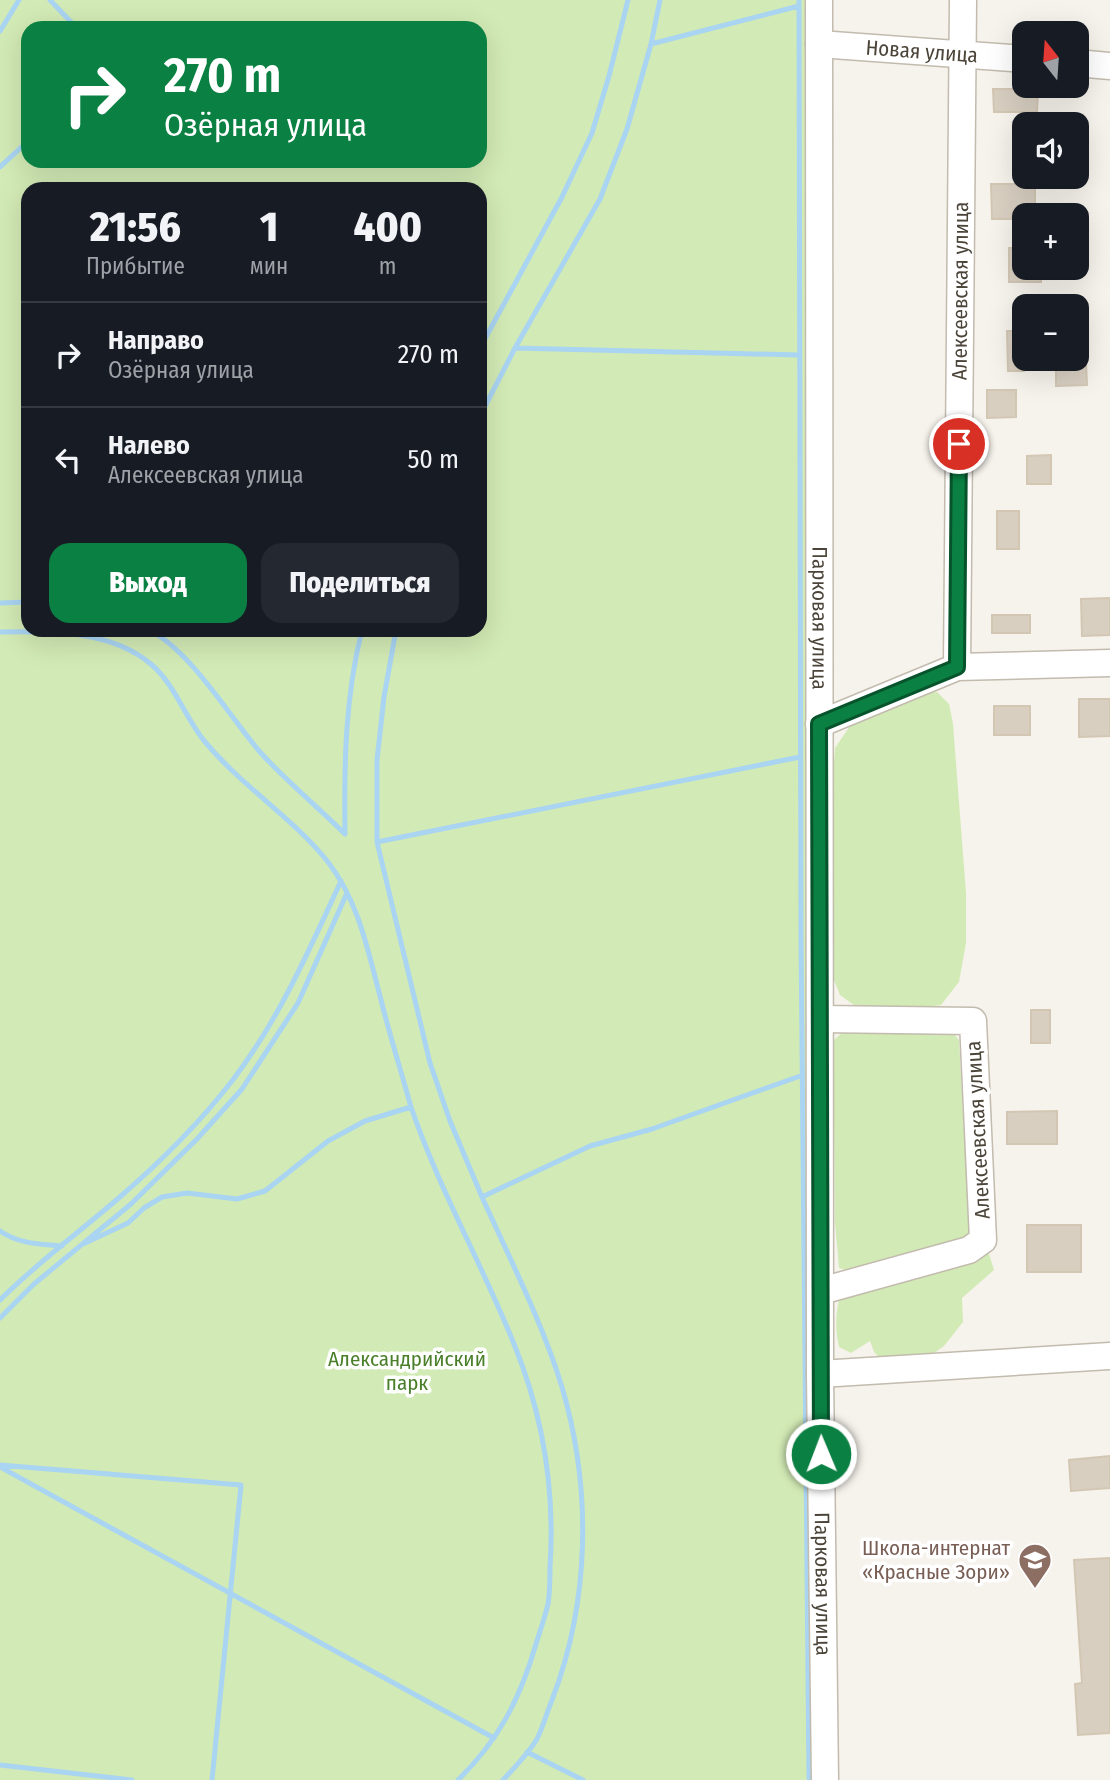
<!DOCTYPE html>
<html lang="ru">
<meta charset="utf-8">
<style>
body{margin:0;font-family:"Fira Sans Condensed",sans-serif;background:#242831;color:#f1f3f6;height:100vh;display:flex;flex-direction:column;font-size:26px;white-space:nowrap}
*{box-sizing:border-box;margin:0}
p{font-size:23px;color:#9ea1a6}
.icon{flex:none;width:38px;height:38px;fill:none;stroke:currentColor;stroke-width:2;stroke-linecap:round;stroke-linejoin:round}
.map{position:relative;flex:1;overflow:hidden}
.drawer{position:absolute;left:21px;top:182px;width:466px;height:455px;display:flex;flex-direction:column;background:#171b24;border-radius:21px;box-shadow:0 7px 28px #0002}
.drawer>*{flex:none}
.top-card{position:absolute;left:21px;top:21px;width:466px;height:147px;border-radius:21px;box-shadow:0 7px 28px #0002;background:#0b8043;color:#fff;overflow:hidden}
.needle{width:46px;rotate:343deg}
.fabs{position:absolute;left:1012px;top:21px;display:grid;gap:14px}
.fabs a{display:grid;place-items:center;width:77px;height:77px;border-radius:14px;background:#171b24;box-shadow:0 7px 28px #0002;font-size:35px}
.pin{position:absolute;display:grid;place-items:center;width:60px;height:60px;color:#fff;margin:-30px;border:4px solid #fff;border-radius:50%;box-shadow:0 2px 7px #0007}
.me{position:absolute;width:77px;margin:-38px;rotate:359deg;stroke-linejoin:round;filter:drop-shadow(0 0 5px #0008)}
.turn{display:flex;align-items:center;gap:24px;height:147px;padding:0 28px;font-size:32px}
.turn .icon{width:91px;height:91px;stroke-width:2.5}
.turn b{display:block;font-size:49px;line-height:60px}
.eta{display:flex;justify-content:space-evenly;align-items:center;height:119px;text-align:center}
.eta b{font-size:42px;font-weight:800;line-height:49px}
.button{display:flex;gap:14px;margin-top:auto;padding:14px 28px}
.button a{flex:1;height:80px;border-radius:21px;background:#0b8043;color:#fff;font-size:28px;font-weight:800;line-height:80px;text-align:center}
.button a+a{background:#242831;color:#f1f3f6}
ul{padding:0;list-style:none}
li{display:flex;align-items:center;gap:21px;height:105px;padding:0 28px;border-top:2px solid #363941}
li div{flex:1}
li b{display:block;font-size:26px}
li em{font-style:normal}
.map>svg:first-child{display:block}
</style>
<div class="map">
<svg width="1110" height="1780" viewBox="0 0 1110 1780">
<rect width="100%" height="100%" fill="#f6f3ec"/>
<!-- green -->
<path fill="#d2eab5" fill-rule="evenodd" d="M 0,0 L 808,0 L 806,523 L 819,1780 L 0,1780 ZM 28,28 L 480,28 L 480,161 L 28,161 ZM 28,189 L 480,189 L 480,630 L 28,630 Z
M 937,692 L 949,704 L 953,724 L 966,893 L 966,943 L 959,982 L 941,1005 L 905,1010 L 858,1008 L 840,995 L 832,975 L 834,916 L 831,807 L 835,748 L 850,726 L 871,711 L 909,695 Z
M 845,1030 L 951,1031 L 959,1040 L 965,1151 L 973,1224 L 966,1237 L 852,1272 L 839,1268 L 835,1223 L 834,1119 L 830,1066 L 834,1040 Z
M 983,1249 L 989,1254 L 994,1270 L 962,1298 L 963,1322 L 944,1346 L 921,1362 L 885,1363 L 874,1352 L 870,1341 L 851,1353 L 839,1347 C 835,1329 835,1312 841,1293 Z"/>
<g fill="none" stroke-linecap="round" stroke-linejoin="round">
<!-- stream -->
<path stroke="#a9d4f2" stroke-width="5" d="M 50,0 L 71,22 L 72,28
M 660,0 L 651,44 L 799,6
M 799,0 L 801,936 L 809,1778
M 0,31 L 19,0
M 651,44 L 627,129 L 600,199 L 515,348 L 798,355
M 0,167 L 28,141
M 480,348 L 562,197 L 592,133 L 609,76 L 628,0
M 480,416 L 515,348
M 0,603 L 28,602
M 149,630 C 190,650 229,716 260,752 C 286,781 317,806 345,834 C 344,765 345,697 362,630
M 396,630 L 384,697 L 377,760 L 377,842 L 800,757
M 0,632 C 50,631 112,630 152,665 C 176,686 186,720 206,743 C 243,787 293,818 328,862 C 359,902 368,951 381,1000 C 390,1036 401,1071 411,1107 L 365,1121 L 328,1141 L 265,1191 L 237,1199 L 187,1193 L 162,1197 L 144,1208 L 128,1223 L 83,1244
M 377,842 L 430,1063 L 450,1121 L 482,1197
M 411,1107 C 439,1189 482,1264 514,1344 C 543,1415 555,1491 550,1567 C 550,1579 550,1592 548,1604 C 545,1617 540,1631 536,1644 C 520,1699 499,1740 458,1780
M 0,1231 C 19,1244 40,1244 62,1246
M 0,1300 C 38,1262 81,1231 121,1196 C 159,1163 201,1121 232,1081 C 279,1020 309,950 341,881
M 0,1318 L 34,1284 L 131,1204 L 197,1139 L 242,1089 L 298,1003 L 347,893
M 0,1465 L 241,1485 L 212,1780
M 0,1467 L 494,1738
M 527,1752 L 583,1780
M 0,1765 L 132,1780
M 503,1780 C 515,1767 528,1754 537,1739 C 543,1727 547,1712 552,1700 C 590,1601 592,1489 562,1387 C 542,1322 510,1259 482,1197 L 590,1146 L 652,1129 L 803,1075"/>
</g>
<!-- building -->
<path fill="#d8cfc1" stroke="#d3c7b4" stroke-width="2" d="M 993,89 L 1038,89 L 1037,112 L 994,112 Z
M 991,184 L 1035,184 L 1035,215 L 1024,215 L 1024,219 L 992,219 Z
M 1009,248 L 1024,248 L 1024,268 L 1041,268 L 1041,282 L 1009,282 Z
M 1007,331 L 1024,331 L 1024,371 L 1008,371 Z
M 1086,363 L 1087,385 L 1056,386 L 1056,364 Z
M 987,390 L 1016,390 L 1016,417 L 987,418 Z
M 1051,455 L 1051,484 L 1027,484 L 1027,456 Z
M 997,511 L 1019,511 L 1019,549 L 997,549 Z
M 1110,598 L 1110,635 L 1082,636 L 1081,599 Z
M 992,615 L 1030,615 L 1030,633 L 992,633 Z
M 1079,699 L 1110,699 L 1110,736 L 1079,737 Z
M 994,706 L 1030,706 L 1030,735 L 994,735 Z
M 1031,1010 L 1050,1010 L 1050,1043 L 1031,1043 Z
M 1057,1111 L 1057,1144 L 1007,1144 L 1007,1112 Z
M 1027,1225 L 1081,1225 L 1081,1272 L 1027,1272 Z
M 1110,1456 L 1110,1488 L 1071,1491 L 1069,1460 Z
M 1110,1558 L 1110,1733 L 1078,1735 L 1075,1684 L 1082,1683 L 1074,1560 Z"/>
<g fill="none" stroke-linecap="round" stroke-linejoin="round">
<defs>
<g id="minor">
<path id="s1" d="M 819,0 L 820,1374 L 825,1780"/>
<path id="s2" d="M 819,44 L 1024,59"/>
<path d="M 1076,63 L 1110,66"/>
<path id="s3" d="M 957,667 L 963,0"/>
<path d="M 819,724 L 957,667 L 1110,663"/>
<path d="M 821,1291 L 969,1250 L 983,1240 L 973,1021 L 821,1019"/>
<path d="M 820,1374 L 1110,1356"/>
</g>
</defs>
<!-- minor casing -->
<use href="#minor" stroke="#c2bbae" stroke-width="29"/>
<!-- minor -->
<use href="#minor" stroke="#fff" stroke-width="26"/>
</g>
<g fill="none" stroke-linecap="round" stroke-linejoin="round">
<defs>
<path id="route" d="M 821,1454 L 819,724 L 957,667 L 959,444"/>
</defs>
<!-- route casing -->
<use href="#route" stroke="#07532c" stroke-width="18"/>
<!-- route -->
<use href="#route" stroke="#0b8043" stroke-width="12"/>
</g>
<!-- icons -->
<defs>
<symbol id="school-pin" viewBox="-11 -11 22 30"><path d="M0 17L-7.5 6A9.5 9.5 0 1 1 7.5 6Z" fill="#8d6e63" stroke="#fff"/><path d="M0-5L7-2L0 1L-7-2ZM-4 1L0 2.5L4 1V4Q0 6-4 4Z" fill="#fff"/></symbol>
</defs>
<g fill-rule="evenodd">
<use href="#school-pin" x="1016" y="1541" width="38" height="52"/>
</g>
<g text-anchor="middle" stroke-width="7" stroke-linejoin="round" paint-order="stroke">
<!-- street labels -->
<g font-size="21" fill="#4b4439" stroke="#fff">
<text dy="7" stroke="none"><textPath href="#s2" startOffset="103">Новая улица</textPath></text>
<text dy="7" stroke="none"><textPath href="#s3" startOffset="376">Алексеевская улица</textPath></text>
<text dy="7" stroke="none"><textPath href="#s1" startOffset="618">Парковая улица</textPath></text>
<text transform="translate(978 1130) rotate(-93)" y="7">Алексеевская улица</text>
<text dy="7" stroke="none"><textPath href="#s1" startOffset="1584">Парковая улица</textPath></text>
</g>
<!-- park labels -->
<g font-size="21" fill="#4a7f2a" stroke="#fff">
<text x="407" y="1366">Александрийский<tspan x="407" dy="24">парк</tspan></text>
</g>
<!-- education labels -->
<g font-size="21" fill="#785e54" stroke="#fff" text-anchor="end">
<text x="1010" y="1555">Школа-интернат<tspan x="1010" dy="24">«Красные Зори»</tspan></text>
</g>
</g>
</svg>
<div class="fabs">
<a><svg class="needle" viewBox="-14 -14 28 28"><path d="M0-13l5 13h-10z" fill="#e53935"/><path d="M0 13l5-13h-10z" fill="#9ea1a6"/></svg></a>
<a><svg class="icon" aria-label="sound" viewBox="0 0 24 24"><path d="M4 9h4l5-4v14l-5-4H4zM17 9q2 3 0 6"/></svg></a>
<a>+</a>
<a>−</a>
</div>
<div class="pin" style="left:959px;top:444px;background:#d93025"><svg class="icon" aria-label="arrive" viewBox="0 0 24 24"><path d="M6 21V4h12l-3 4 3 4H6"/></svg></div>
<svg class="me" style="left:821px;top:1454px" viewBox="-20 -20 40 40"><circle r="17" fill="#0b8043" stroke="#fff" stroke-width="3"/><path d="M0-11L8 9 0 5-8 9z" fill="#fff"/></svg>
<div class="top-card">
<div class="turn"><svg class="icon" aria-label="right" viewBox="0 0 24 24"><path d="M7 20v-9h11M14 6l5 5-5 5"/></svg><div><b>270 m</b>Озёрная улица</div></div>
</div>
<section class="drawer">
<div class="eta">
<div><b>21:56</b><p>Прибытие</p></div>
<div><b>1</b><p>мин</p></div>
<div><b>400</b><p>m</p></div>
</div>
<ul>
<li><svg class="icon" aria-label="right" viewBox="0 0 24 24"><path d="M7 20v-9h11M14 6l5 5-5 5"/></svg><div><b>Направо</b><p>Озёрная улица</p></div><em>270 m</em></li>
<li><svg class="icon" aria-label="left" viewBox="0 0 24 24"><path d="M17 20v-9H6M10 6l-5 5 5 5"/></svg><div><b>Налево</b><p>Алексеевская улица</p></div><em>50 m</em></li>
</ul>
<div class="button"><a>Выход</a><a>Поделиться</a></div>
</section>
</div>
